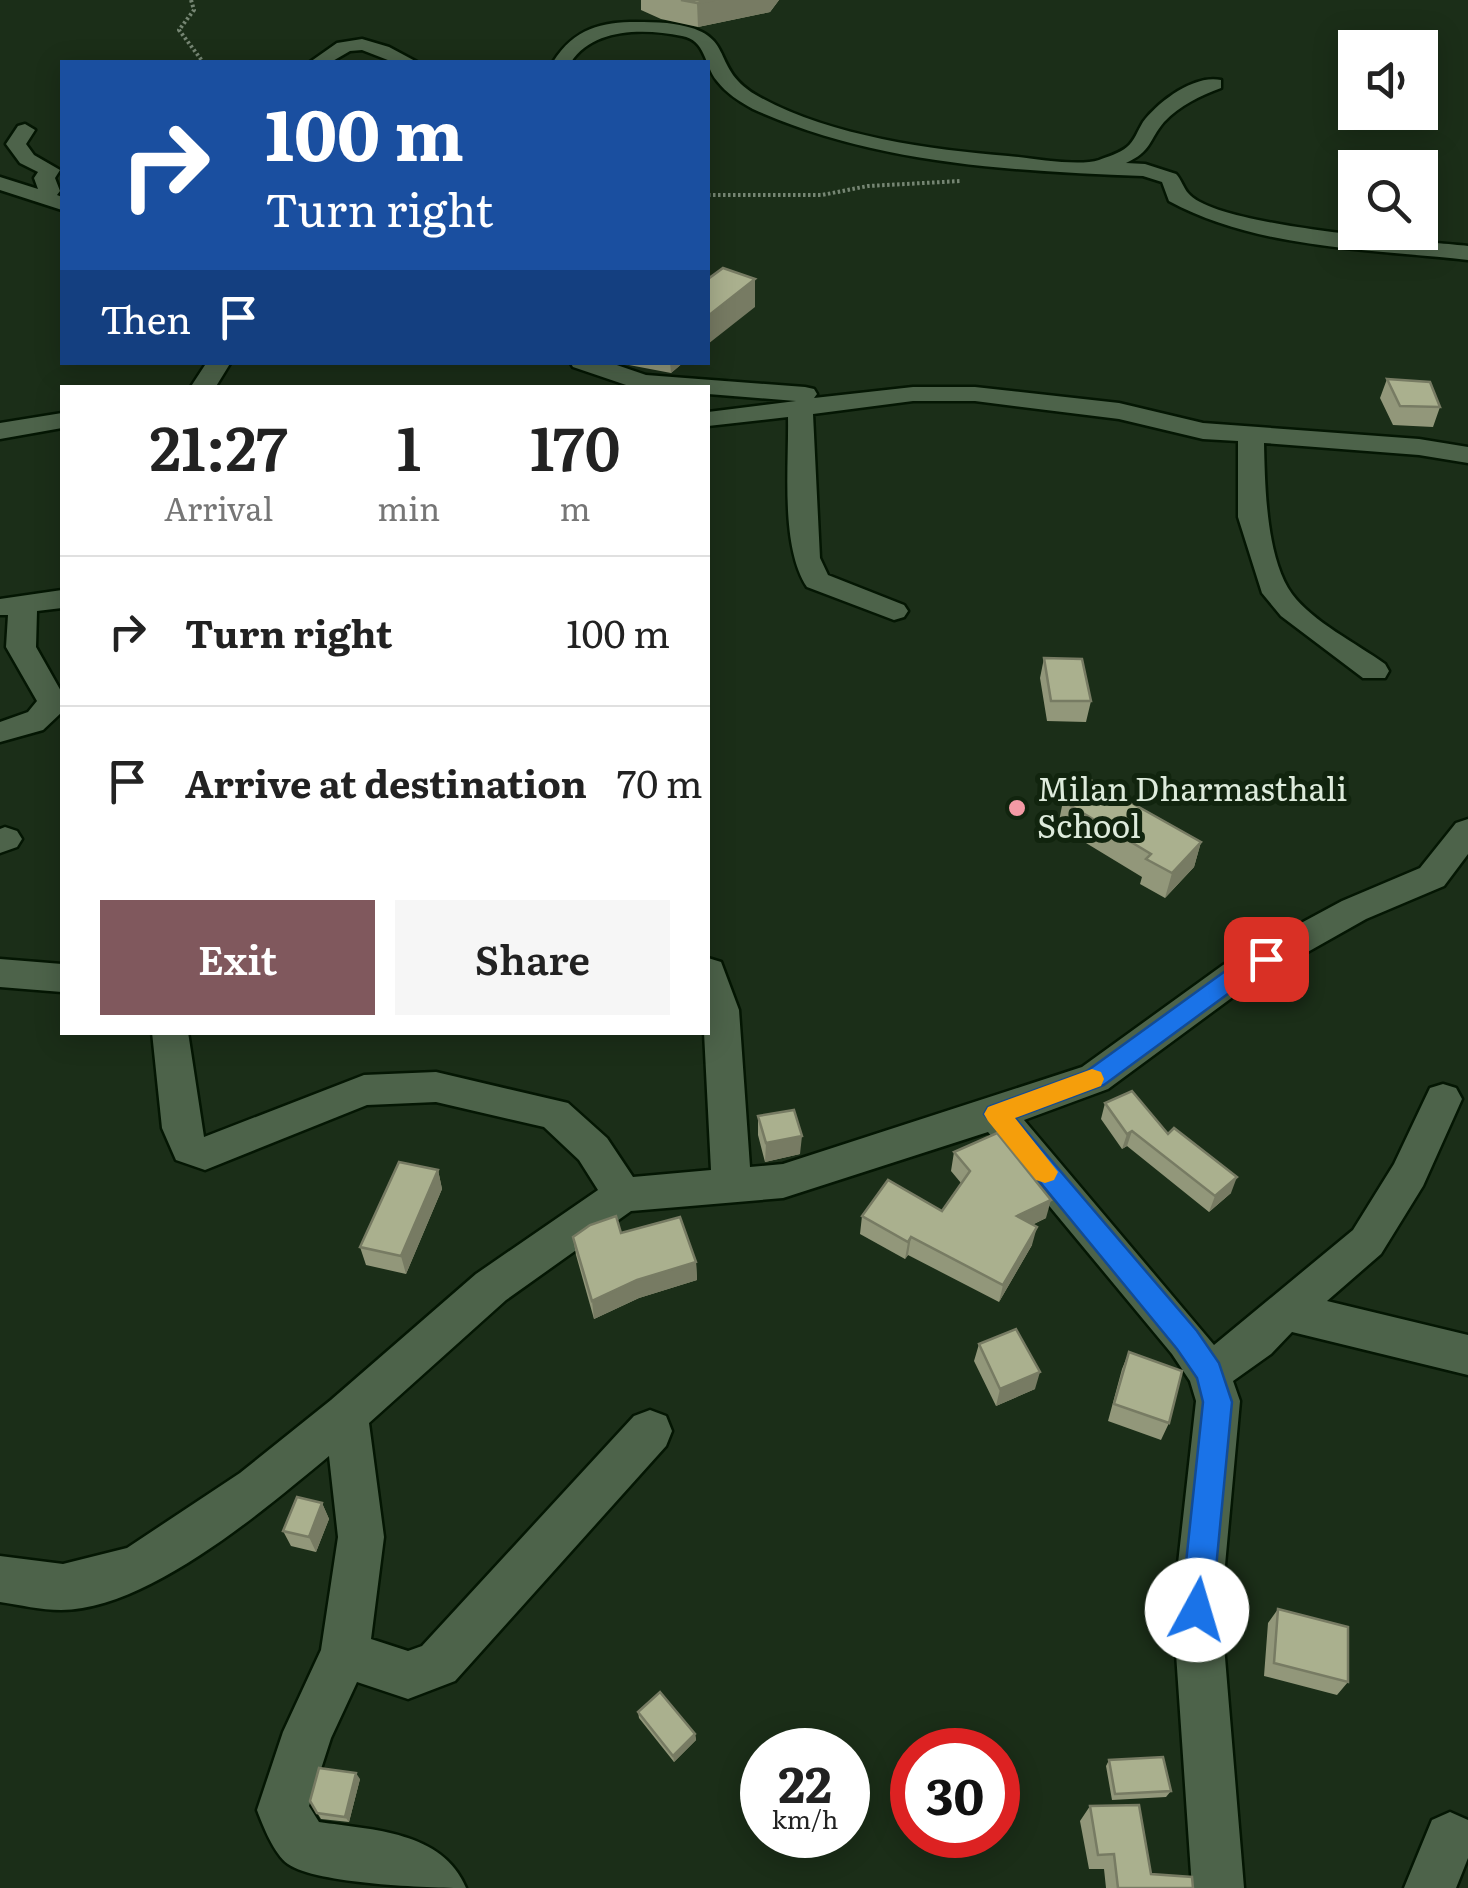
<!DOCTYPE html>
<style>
body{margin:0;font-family:Literata,serif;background:#f6f6f6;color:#222;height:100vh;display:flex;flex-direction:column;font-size:38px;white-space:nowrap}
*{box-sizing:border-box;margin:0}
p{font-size:32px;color:#767676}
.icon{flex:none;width:55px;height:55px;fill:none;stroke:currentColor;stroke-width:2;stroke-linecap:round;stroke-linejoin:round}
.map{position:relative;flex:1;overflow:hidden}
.side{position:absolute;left:60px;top:385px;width:650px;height:650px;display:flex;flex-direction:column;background:#fff;border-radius:0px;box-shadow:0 5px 25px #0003}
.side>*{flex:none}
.guide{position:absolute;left:60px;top:60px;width:650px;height:305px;border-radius:0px;box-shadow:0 5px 25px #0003;background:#1a4fa0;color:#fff;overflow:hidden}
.tools{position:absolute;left:1338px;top:30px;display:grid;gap:20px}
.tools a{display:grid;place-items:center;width:100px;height:100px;border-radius:0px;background:#fff;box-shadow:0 5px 25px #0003;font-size:50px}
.speed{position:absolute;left:740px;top:1728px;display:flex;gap:20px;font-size:50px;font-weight:700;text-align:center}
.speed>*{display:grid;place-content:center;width:130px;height:130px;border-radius:50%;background:#fff;box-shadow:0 5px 25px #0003;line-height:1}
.speed small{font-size:25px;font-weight:400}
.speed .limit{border:15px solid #d22;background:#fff;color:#111}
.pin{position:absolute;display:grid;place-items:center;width:85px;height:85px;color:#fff;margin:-42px;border-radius:20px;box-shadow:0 5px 15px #0006}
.me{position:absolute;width:110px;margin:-55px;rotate:6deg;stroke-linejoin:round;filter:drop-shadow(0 0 8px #0008)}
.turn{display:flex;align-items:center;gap:35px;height:210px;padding:0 40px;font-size:45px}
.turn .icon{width:130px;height:130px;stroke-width:2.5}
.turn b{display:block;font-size:70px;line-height:85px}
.then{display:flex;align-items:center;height:95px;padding:0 40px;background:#0003;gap:20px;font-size:38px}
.eta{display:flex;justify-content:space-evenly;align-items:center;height:170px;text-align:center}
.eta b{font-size:60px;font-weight:600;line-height:70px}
.primary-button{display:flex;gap:20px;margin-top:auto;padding:20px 40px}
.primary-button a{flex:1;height:115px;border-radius:0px;background:#80585d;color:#fff;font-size:40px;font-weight:600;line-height:115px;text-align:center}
.primary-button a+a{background:#f6f6f6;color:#222}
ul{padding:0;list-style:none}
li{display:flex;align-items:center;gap:30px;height:150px;padding:0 40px;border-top:2px solid #e0e0e0}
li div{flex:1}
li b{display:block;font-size:38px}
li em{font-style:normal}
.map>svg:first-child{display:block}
</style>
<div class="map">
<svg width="1468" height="1888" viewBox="0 0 1468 1888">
<rect width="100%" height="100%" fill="#1b2e18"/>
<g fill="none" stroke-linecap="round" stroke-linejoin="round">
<defs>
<path id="minor" d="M 667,23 C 741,32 706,65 756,95 C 825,135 929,150 1008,156 C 1031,158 1078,167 1099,160 C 1107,157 1120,153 1127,147 C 1134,142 1138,130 1143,122 C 1158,102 1194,74 1221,80 L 1221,88 C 1200,96 1180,105 1164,122 C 1148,141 1152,151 1126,163 L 1145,164 L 1176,174 C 1181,179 1184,189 1188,193 C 1215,227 1419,241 1468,246 L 1468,260 C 1371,249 1257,249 1169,201 L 1162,182 L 1143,176 C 1012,171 874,164 753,109 C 740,102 726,93 717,81 C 704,65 706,40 682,36 C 644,28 593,28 571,62 L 553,62 C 581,18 619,21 667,23 Z
M 362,39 L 389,47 L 417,62 L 393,62 L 362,50 L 350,51 L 331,62 L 310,62 L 337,43 Z
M 25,124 L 35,130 L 26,144 L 34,155 L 60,170 L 55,178 L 60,191 L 57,195 L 62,197 L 62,210 L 0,190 L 0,177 L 38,189 L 34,178 L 38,172 L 20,163 L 6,144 L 18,126 Z
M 207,362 L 231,362 L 215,388 L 190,388 Z
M 570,362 L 608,362 L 646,375 L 805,387 L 814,389 L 817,394 L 814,398 L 913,387 L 975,387 L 1119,403 L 1203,423 L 1419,439 L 1468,447 L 1468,463 L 1419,455 L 1264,443 C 1265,486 1266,558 1292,594 C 1313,622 1356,643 1385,664 L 1389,671 L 1385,678 L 1363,678 L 1281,616 L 1262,593 L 1238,517 L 1238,441 L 1203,439 L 1119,419 L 975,401 L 913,401 L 813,414 L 820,558 L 828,575 L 904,605 L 908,611 L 904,617 L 894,620 L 807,587 C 780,546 789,466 788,417 L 708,426 L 708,412 L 796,401 L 708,394 L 708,388 L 635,388 L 573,367 Z
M 62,413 L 62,428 L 0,439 L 0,423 Z
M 62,590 L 62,608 L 37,611 L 36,647 L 62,693 L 62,712 L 43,730 L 0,742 L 0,722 L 28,712 L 37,701 L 6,647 L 8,615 L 0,615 L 0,599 Z
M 1468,819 L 1468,854 L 1444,886 L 1366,919 L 1249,985 L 1108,1089 L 1024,1120 L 1214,1345 L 1353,1230 L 1394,1164 L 1430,1088 L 1443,1084 L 1456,1088 L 1462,1099 L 1423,1186 L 1381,1254 L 1327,1301 L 1468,1335 L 1468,1375 L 1292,1332 L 1271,1354 L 1233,1381 L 1240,1401 L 1221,1609 L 1244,1888 L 1192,1888 L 1173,1609 L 1196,1401 L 1190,1381 L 1172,1354 L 988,1132 L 783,1198 L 631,1211 L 506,1300 L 369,1423 L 384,1537 L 371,1639 L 408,1651 L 422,1646 L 634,1416 L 650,1410 L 666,1416 L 672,1431 L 666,1446 L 455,1681 L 408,1699 L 357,1682 L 331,1738 L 309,1806 L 319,1822 C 372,1830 443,1831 466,1888 C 430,1888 316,1884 288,1864 C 274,1854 263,1826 257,1810 L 283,1732 L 321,1650 L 338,1537 L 329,1456 C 264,1510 147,1610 61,1610 C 41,1610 20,1605 0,1602 L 0,1556 L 63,1564 L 127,1548 L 240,1473 L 331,1400 L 476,1274 L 598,1190 L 579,1160 L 544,1127 L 436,1102 L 367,1105 L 205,1170 L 176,1160 L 162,1128 L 152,1032 L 188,1032 L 204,1137 L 364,1075 L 436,1072 L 568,1103 L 607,1138 L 633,1177 L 711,1170 L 704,1032 L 708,1032 L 708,958 L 721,962 L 739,1010 L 750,1167 L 783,1164 L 1082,1067 L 1223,965 L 1342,901 L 1420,868 L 1456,823 Z
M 5,827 L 17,831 L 22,839 L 17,847 L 0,853 L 0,829 Z
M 0,959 L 62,964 L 62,992 L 0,987 Z
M 1450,1812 L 1468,1820 L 1468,1858 L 1456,1888 L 1404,1888 L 1432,1820 Z"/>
</defs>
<!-- minor casing -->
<use href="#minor" stroke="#041603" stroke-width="5"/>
<!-- path -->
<path stroke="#768673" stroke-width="4" stroke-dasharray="2.5 2.5" stroke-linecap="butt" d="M 191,0 L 194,10 L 179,30 L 203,62
M 708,195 L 822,195 L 868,186 L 961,181"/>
<!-- minor -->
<use href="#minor" fill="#4d634a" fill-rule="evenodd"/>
</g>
<!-- wall -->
<path fill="#92977a" d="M 641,0 L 779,0 L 770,12 L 698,27 L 661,19 L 641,10 Z
M 629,362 L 684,362 L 671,373 L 629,365 Z
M 1387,379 L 1440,407 L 1433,427 L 1393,425 L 1380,398 Z
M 1044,658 L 1091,701 L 1086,722 L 1047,721 L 1040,678 Z
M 1063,801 L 1201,842 L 1194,867 L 1165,898 L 1140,884 L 1142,877 L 1058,826 Z
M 1105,1103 L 1168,1134 L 1231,1193 L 1209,1212 L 1127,1146 L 1122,1149 L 1101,1119 Z
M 758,1116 L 800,1154 L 765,1162 L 758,1135 Z
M 954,1152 L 1046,1218 L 1032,1225 L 1032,1245 L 999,1302 L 908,1255 L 905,1259 L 860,1234 L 862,1216 L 942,1211 L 961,1183 L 951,1171 Z
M 438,1170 L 442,1189 L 406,1274 L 366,1265 L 360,1247 Z
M 621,1233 L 696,1262 L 697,1280 L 639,1298 L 594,1319 L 576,1255 L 573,1237 Z
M 979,1344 L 1035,1389 L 996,1406 L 974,1361 Z
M 1129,1352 L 1169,1423 L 1161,1440 L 1108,1421 L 1122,1369 Z
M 322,1503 L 329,1519 L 316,1552 L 291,1546 L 283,1531 Z
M 1278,1609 L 1348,1682 L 1337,1695 L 1264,1676 L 1268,1623 Z
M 638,1712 L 695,1734 L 696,1740 L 674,1762 L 639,1718 Z
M 1109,1760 L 1171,1791 L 1166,1797 L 1112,1800 L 1106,1766 Z
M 360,1779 L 349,1822 L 321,1819 L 310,1801 Z
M 1090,1806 L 1151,1874 L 1193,1888 L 1106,1888 L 1104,1869 L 1089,1869 L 1080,1821 Z"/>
<!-- shaded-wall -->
<path fill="#777b63" d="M 714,0 L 779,0 L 770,12 L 698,27 L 697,3 Z
M 755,279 L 755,307 L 708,344 L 708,316 Z
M 670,362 L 684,362 L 671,373 Z
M 1201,842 L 1194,867 L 1165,898 L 1172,873 Z
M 1132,1131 L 1127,1146 L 1122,1149 L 1127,1134 Z
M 802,1136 L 800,1154 L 765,1162 L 766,1143 Z
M 438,1170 L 442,1189 L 406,1274 L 401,1256 Z
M 1237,1177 L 1231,1193 L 1209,1212 L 1215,1196 Z
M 1051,1200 L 1046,1218 L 1013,1234 L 1017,1216 Z
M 1037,1227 L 1032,1245 L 999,1302 L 1003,1285 Z
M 911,1237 L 908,1255 L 905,1259 L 908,1242 Z
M 696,1262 L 697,1280 L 639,1298 L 594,1319 L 592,1301 L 637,1280 Z
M 1040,1372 L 1035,1389 L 996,1406 L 1000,1389 Z
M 322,1503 L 329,1519 L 316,1552 L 309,1537 Z
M 695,1734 L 696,1740 L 674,1762 L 673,1756 Z
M 356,1773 L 360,1779 L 349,1822 L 345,1817 Z"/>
<!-- building -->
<path fill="#aab08e" stroke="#777b63" stroke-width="2.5" d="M 681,0 L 714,0 L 697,3 Z
M 723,268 L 755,279 L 708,316 L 708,279 Z
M 1387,379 L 1430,382 L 1440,407 L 1400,406 Z
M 1044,658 L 1082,659 L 1091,701 L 1051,701 Z
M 1089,779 L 1201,842 L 1172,873 L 1146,859 L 1151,854 L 1063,801 Z
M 1132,1091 L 1168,1134 L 1174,1128 L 1237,1177 L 1215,1196 L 1132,1131 L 1127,1134 L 1105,1103 Z
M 794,1110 L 802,1136 L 766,1143 L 758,1116 Z
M 997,1133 L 1051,1200 L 1017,1216 L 1037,1227 L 1003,1285 L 911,1237 L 908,1242 L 862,1216 L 888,1180 L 942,1211 L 970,1171 L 954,1152 Z
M 399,1162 L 438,1170 L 401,1256 L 360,1247 Z
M 616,1216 L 621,1233 L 680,1217 L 696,1262 L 637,1280 L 592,1301 L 573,1237 L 590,1225 Z
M 1016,1329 L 1040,1372 L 1000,1389 L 979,1344 Z
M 1129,1352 L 1182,1371 L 1169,1423 L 1114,1404 Z
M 297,1497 L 322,1503 L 309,1537 L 283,1531 Z
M 1278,1609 L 1348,1627 L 1348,1682 L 1274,1663 Z
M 660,1692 L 695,1734 L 673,1756 L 638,1712 Z
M 1163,1757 L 1171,1791 L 1115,1794 L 1109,1760 Z
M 319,1768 L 356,1773 L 345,1817 L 317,1813 L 310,1801 Z
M 1139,1805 L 1151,1874 L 1192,1877 L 1193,1888 L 1118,1888 L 1114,1854 L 1098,1855 L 1090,1806 Z"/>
<!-- route -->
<path fill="#1a73e8" stroke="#114b97" stroke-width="2.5" d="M 1266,950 L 1277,959 L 1274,965 L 1244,982 L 1104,1085 L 1015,1118 L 1197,1331 L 1219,1363 L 1232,1402 L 1212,1610 L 1208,1620 L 1197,1625 L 1186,1620 L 1181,1610 L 1203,1402 L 1197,1378 L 1177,1349 L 984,1114 L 988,1107 L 1087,1071 L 1228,969 Z"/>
<!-- slow -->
<path fill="#f59e0b" d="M 1092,1069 L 1101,1072 L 1104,1079 L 1101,1086 L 1015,1118 L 1058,1172 L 1054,1180 L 1045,1183 L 1036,1180 L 988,1121 L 984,1114 L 988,1107 Z"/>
<!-- markers -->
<circle fill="#f49aa5" stroke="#11240e" stroke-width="4" cx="1017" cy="808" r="10"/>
<g text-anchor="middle" stroke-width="10" stroke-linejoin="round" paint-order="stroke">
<!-- poi labels -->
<g font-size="32" fill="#deebdc" stroke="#11240e" text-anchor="start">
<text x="1037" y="801">Milan Dharmasthali<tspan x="1037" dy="37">School</tspan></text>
</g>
</g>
</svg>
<div class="tools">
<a><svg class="icon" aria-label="sound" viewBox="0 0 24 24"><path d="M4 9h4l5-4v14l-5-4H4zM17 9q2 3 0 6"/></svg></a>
<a><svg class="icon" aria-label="search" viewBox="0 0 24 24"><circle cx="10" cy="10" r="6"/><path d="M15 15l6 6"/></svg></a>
</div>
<div class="speed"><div>22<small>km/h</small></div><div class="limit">30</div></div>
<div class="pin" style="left:1266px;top:959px;background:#d93025"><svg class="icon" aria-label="arrive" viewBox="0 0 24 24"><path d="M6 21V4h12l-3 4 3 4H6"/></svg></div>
<svg class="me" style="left:1197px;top:1610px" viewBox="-20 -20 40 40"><circle r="19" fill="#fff"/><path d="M0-13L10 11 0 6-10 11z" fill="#1a73e8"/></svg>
<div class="guide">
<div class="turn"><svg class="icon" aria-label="right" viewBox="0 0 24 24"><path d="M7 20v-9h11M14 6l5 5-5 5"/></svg><div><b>100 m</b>Turn right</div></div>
<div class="then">Then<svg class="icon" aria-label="arrive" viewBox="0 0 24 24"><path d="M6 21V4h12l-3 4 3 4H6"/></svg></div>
</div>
<section class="side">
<div class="eta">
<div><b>21:27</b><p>Arrival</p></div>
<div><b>1</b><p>min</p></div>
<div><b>170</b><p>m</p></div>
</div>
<ul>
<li><svg class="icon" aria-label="right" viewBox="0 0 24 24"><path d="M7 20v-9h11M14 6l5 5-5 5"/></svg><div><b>Turn right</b></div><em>100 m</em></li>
<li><svg class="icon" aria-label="arrive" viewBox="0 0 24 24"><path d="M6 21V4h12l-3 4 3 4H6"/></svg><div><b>Arrive at destination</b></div><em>70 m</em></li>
</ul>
<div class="primary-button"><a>Exit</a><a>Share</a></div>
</section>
</div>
